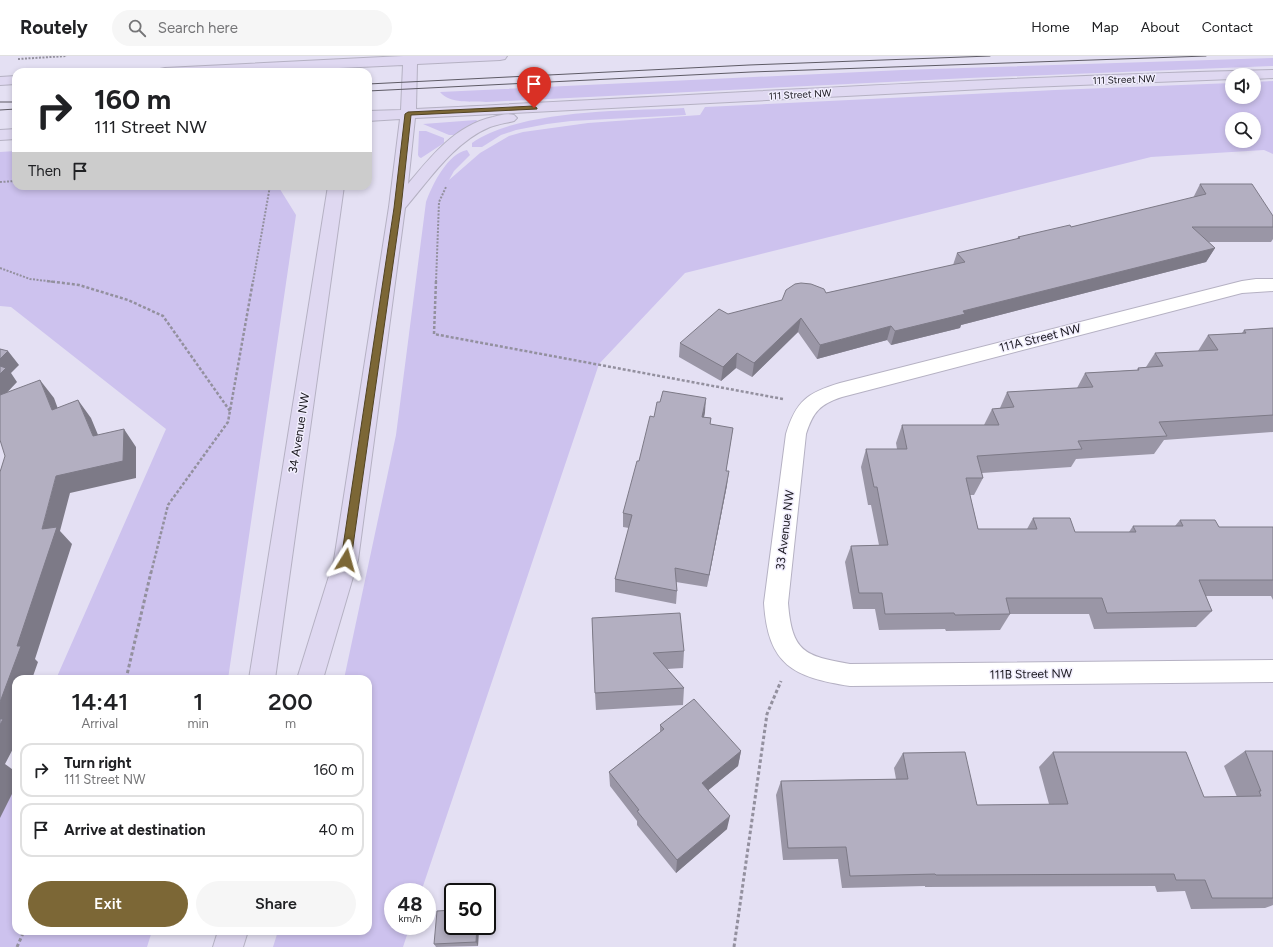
<!DOCTYPE html>
<style>
body{margin:0;font-family:Figtree,sans-serif;background:#f6f6f6;color:#202124;height:100vh;display:flex;flex-direction:column;font-size:15px;white-space:nowrap}
*{box-sizing:border-box;margin:0}
p{font-size:13px;color:#757577}
.icon{flex:none;width:22px;height:22px;fill:none;stroke:currentColor;stroke-width:2;stroke-linecap:round;stroke-linejoin:round}
.map{position:relative;flex:1;overflow:hidden}
.panel{position:absolute;left:12px;top:619px;width:360px;height:260px;display:flex;flex-direction:column;background:#fff;border-radius:12px;box-shadow:0 2px 6px #0003}
.panel>*{flex:none}
.banner{position:absolute;left:12px;top:12px;width:360px;height:122px;border-radius:12px;box-shadow:0 2px 6px #0003;background:#fff;color:#202124;overflow:hidden}
.buttons{position:absolute;left:1225px;top:12px;display:grid;gap:8px}
.buttons a{display:grid;place-items:center;width:36px;height:36px;border-radius:50%;background:#fff;box-shadow:0 2px 6px #0003;font-size:20px}
.speed{position:absolute;left:384px;top:827px;display:flex;gap:8px;font-size:20px;font-weight:700;text-align:center}
.speed>*{display:grid;place-content:center;width:52px;height:52px;border-radius:50%;background:#fff;box-shadow:0 2px 6px #0003;line-height:1}
.speed small{font-size:10px;font-weight:400}
.speed .limit{border:2px solid #111;border-radius:6px;background:#fff;color:#111}
.pin{position:absolute;display:grid;place-items:center;width:34px;height:34px;color:#fff;margin:-41px -17px;border-radius:50% 50% 50% 0;rotate:-45deg;box-shadow:0 0 4px #0007}
.pin .icon{rotate:45deg}
.me{position:absolute;width:44px;margin:-22px;rotate:8deg;stroke-linejoin:round;filter:drop-shadow(0 0 3px #0008)}
.turn{display:flex;align-items:center;gap:14px;height:84px;padding:0 16px;font-size:18px}
.turn .icon{width:52px;height:52px;stroke-width:2.5}
.turn b{display:block;font-size:28px;line-height:34px}
.then{display:flex;align-items:center;height:38px;padding:0 16px;background:#0003;gap:8px;font-size:15px}
.eta{display:flex;justify-content:space-evenly;align-items:center;height:68px;text-align:center}
.eta b{font-size:24px;font-weight:600;line-height:28px}
.primary-button{display:flex;gap:8px;margin-top:auto;padding:8px 16px}
.primary-button a{flex:1;height:46px;border-radius:24px;background:#7c6736;color:#fff;font-size:16px;font-weight:600;line-height:46px;text-align:center}
.primary-button a+a{background:#f6f6f6;color:#202124}
ul{padding:0;list-style:none}
li{display:flex;align-items:center;gap:12px;height:54px;margin:0 8px 6px;padding:0 8px;border:2px solid #e0e0e0;border-radius:12px}
li div{flex:1}
li b{display:block;font-size:15px}
li em{font-style:normal}
header{display:flex;align-items:center;gap:24px;box-sizing:border-box;height:56px;padding:0 20px;background:#fff;border-bottom:1px solid #e0e0e0}
header strong{font-size:19px}
nav{display:flex;gap:22px;margin-inline-start:auto;font-size:14px}
.search{width:280px;height:36px;background:#f6f6f6;display:flex;align-items:center;gap:10px;box-sizing:border-box;padding:0 14px;border-radius:22px;color:#757577;font-size:15px}
.map>svg:first-child{display:block}
</style>
<header>
<strong>Routely</strong>
<div class="search"><svg class="icon" aria-label="search" viewBox="0 0 24 24"><circle cx="10" cy="10" r="6"/><path d="M15 15l6 6"/></svg>Search here</div>
<nav><a>Home</a><a>Map</a><a>About</a><a>Contact</a></nav>
</header>
<div class="map">
<svg width="1273" height="891" viewBox="0 0 1273 891">
<rect width="100%" height="100%" fill="#e4e0f3"/>
<!-- green -->
<path fill="#cdc2ee" fill-rule="evenodd" d="M 1273,2 L 1273,10 L 969,22 L 486,46 C 473,45 449,48 440,36 L 902,14 Z
M 1273,25 L 1273,98 L 1264,94 L 1151,101 L 685,217 L 599,308 L 421,836 L 393,836 L 393,870 L 410,870 L 403,891 L 273,891 L 278,875 L 368,875 L 368,623 L 344,623 L 396,379 L 426,146 C 432,129 448,97 467,94 L 470,99 L 454,115 L 449,124 L 480,97 L 509,80 L 523,76 L 588,67 L 700,59 L 705,51 L 1055,34 L 1232,27 L 1232,41 L 1254,41 L 1254,26 ZM 1232,63 L 1254,63 L 1254,85 L 1232,85 Z
M 684,52 L 686,59 L 571,65 L 547,68 L 516,74 L 501,79 L 482,91 L 472,91 L 472,87 C 521,53 626,55 684,52 Z
M 476,64 L 478,65 L 478,67 L 455,79 L 449,79 L 423,68 Z
M 419,75 L 426,75 L 444,82 L 444,87 L 421,102 L 419,101 L 418,99 Z
M 16,95 L 16,130 L 278,130 L 296,159 L 228,623 L 56,623 L 166,373 L 11,251 L 0,250 L 0,96 Z
M 16,714 L 16,875 L 152,875 L 147,891 L 0,891 L 0,750 Z"/>
<g fill="none" stroke-linecap="round" stroke-linejoin="round">
<defs>
<path id="street" d="M 1256,223 L 1273,223 L 1273,235 L 1242,237 L 842,341 C 820,348 813,356 806,378 L 788,547 C 792,596 804,600 850,608 L 1273,604 L 1273,626 L 850,630 C 793,621 768,609 764,547 L 786,378 C 796,345 807,337 840,327 L 1242,225 Z"/>
<path id="secondary" d="M 403,0 L 507,0 L 505,3 L 500,4 L 417,8 L 416,53 C 701,39 987,21 1273,14 L 1273,22 L 1254,23 L 1254,19 L 1232,19 L 1232,23 L 1004,32 L 415,62 L 408,128 C 431,100 456,69 493,61 C 500,59 507,57 514,59 L 517,62 L 514,65 C 506,67 498,68 490,71 C 454,86 430,123 405,152 L 358,504 L 323,623 L 297,623 L 334,504 L 389,151 L 400,63 L 368,65 L 368,55 L 401,54 L 403,9 L 254,16 L 158,16 L 160,13 L 165,12 Z
M 16,20 L 16,28 L 0,29 L 0,21 Z
M 16,73 L 16,83 L 0,84 L 0,74 Z
M 328,130 L 344,130 L 275,623 L 249,623 Z
M 218,875 L 248,875 L 243,891 L 213,891 Z"/>
</defs>
<!-- street casing -->
<use href="#street" stroke="#b5b1c3" stroke-width="2"/>
<!-- secondary casing -->
<use href="#secondary" stroke="#b5b1c3" stroke-width="2"/>
<!-- path-far2 -->
<path stroke="#93909e" stroke-width="2" stroke-dasharray="2 1.5" stroke-linecap="butt" d="M 18,3 L 67,0
M 0,126 L 16,125
M 0,212 L 30,223 L 55,226
M 253,226 L 270,130
M 436,226 L 439,146 L 446,131"/>
<!-- path-far1 -->
<path stroke="#93909e" stroke-width="2.5" stroke-dasharray="3 2" stroke-linecap="butt" d="M 47,225 L 79,229 L 128,244 L 163,260 L 230,355
M 436,225 L 434,278 L 783,343
M 151,517 L 168,449 L 228,366 L 253,225"/>
<!-- path -->
<path stroke="#93909e" stroke-width="3" stroke-dasharray="3.5 2.5" stroke-linecap="butt" d="M 126,623 L 151,516
M 17,891 L 24,875
M 734,891 L 767,658 L 781,625"/>
<!-- street -->
<use href="#street" fill="#fff" fill-rule="evenodd"/>
<!-- secondary -->
<use href="#secondary" fill="#dfd8f1" fill-rule="evenodd"/>
<!-- tram -->
<path stroke="#5e5b66" stroke-width="1" d="M 368,28 L 749,9 L 990,0
M 368,35 L 751,16 L 1206,0
M 0,46 L 16,46
M 0,54 L 16,53"/>
</g>
<!-- wall -->
<path fill="#9a96a6" d="M 1200,128 L 1273,160 L 1273,183 L 1271,186 L 1209,186 L 1215,192 L 1206,206 L 961,269 L 960,272 L 891,289 L 887,284 L 817,303 L 798,276 L 752,321 L 736,312 L 721,325 L 679,301 L 680,287 L 728,258 L 826,237 L 953,209 L 957,197 L 1017,183 L 1018,181 L 1071,171 L 1193,142 Z
M 1273,272 L 1273,376 L 1164,384 L 1154,398 L 1076,403 L 1071,411 L 982,417 L 983,422 L 974,439 L 970,439 L 978,473 L 1027,473 L 1033,462 L 1075,476 L 1129,476 L 1133,470 L 1175,470 L 1180,464 L 1219,471 L 1273,471 L 1273,544 L 1271,540 L 1206,540 L 1212,555 L 1196,571 L 1094,573 L 1089,558 L 1010,558 L 1000,574 L 946,575 L 945,573 L 879,574 L 875,553 L 853,553 L 845,506 L 851,490 L 879,489 L 871,449 L 868,449 L 861,411 L 866,393 L 897,393 L 896,387 L 902,369 L 984,369 L 992,353 L 1000,352 L 1007,336 L 1077,332 L 1085,317 L 1137,314 L 1138,312 L 1146,311 L 1155,297 L 1198,295 L 1208,279 L 1242,277 L 1244,274 Z
M 705,356 L 704,361 L 711,362 L 710,369 L 733,372 L 726,415 L 727,429 L 707,531 L 676,526 L 677,535 L 676,548 L 615,536 L 615,523 L 629,472 L 623,471 L 623,457 L 654,361 Z
M 592,562 L 684,595 L 683,612 L 667,613 L 684,632 L 683,649 L 596,654 L 595,637 Z
M 660,669 L 741,695 L 738,710 L 708,734 L 727,773 L 676,817 L 637,769 L 637,765 L 610,730 L 609,716 L 660,676 Z
M 1245,695 L 1273,695 L 1273,849 L 1265,852 L 1191,853 L 1185,835 L 1157,836 L 1155,830 L 925,831 L 925,830 L 842,832 L 838,803 L 783,804 L 776,739 L 781,725 L 896,723 L 894,712 L 903,697 L 977,749 L 1049,748 L 1039,711 L 1053,696 L 1204,741 L 1237,741 L 1224,710 Z
M 479,870 L 478,890 L 436,891 L 434,888 Z"/>
<!-- shaded-wall -->
<path fill="#7d7a87" d="M 1215,192 L 1206,206 L 961,269 L 960,272 L 891,289 L 895,275 L 963,255 Z
M 801,262 L 798,276 L 752,321 L 754,307 Z
M 891,270 L 887,284 L 817,303 L 820,289 Z
M 8,295 L 19,309 L 11,317 L 17,326 L 0,344 L 0,303 Z
M 737,297 L 736,312 L 721,325 L 723,311 Z
M 40,324 L 54,342 L 65,372 L 52,354 Z
M 706,342 L 705,356 L 701,375 L 702,361 Z
M 78,344 L 91,362 L 106,398 L 93,380 Z
M 124,373 L 136,391 L 136,422 L 70,437 L 60,475 L 72,488 L 35,603 L 38,606 L 32,623 L 16,623 L 16,666 L 14,672 L 16,673 L 16,687 L 5,708 L 16,716 L 16,730 L 0,762 L 0,646 L 17,590 L 42,473 L 56,420 Z
M 729,415 L 727,429 L 707,531 L 709,519 Z
M 741,695 L 738,710 L 700,741 L 702,727 Z
M 730,760 L 727,773 L 676,817 L 677,804 Z
M 477,870 L 479,870 L 478,890 L 476,886 Z"/>
<!-- building -->
<path fill="#b3afc1" stroke="#7d7a87" d="M 1200,128 L 1252,128 L 1273,160 L 1273,171 L 1192,171 L 1215,192 L 963,255 L 965,258 L 895,275 L 891,270 L 820,289 L 801,262 L 754,307 L 737,297 L 723,311 L 680,287 L 719,253 L 728,258 L 782,244 L 786,234 L 795,228 L 801,227 L 811,228 L 824,233 L 826,237 L 965,206 L 957,197 L 1020,182 L 1018,181 L 1070,169 L 1071,171 L 1206,138 Z
M 1273,272 L 1273,359 L 1159,366 L 1167,380 L 1078,385 L 1082,393 L 977,400 L 983,422 L 966,422 L 978,473 L 1037,473 L 1033,462 L 1070,462 L 1075,476 L 1136,476 L 1133,470 L 1183,470 L 1180,464 L 1215,464 L 1219,471 L 1273,471 L 1273,524 L 1199,524 L 1212,555 L 1107,557 L 1102,542 L 1006,542 L 1010,558 L 955,559 L 954,557 L 885,558 L 882,537 L 859,537 L 851,490 L 888,489 L 877,431 L 874,431 L 866,393 L 907,393 L 902,369 L 999,369 L 992,353 L 1014,351 L 1007,336 L 1093,331 L 1085,317 L 1139,314 L 1138,312 L 1163,310 L 1155,297 L 1218,294 L 1208,279 L 1246,277 L 1244,274 Z
M 0,293 L 8,295 L 0,303 Z
M 0,310 L 6,312 L 0,318 Z
M 40,324 L 52,354 L 78,344 L 93,380 L 124,373 L 123,405 L 56,420 L 42,473 L 57,471 L 17,590 L 21,590 L 0,646 L 0,416 L 5,400 L 0,384 L 0,339 Z
M 663,335 L 706,342 L 702,361 L 711,362 L 710,368 L 733,372 L 726,415 L 729,415 L 709,519 L 675,512 L 677,535 L 615,523 L 632,459 L 623,457 L 637,405 L 639,405 L 650,360 L 654,361 L 657,346 L 660,346 Z
M 680,557 L 684,595 L 653,597 L 684,632 L 595,637 L 592,562 Z
M 694,643 L 741,695 L 702,727 L 730,760 L 677,804 L 637,755 L 639,754 L 609,716 L 664,673 L 660,669 Z
M 0,663 L 3,663 L 0,669 Z
M 1245,695 L 1273,695 L 1273,842 L 1212,842 L 1205,824 L 1176,824 L 1174,818 L 936,819 L 935,818 L 850,820 L 846,791 L 788,792 L 781,725 L 908,723 L 903,697 L 965,696 L 977,749 L 1068,748 L 1053,696 L 1186,696 L 1204,741 L 1261,740 L 1259,735 L 1261,735 Z
M 453,854 L 453,870 L 477,870 L 476,886 L 434,888 L 437,855 Z"/>
<!-- route -->
<path fill="#7c6736" stroke="#514323" d="M 534,50 L 537,52 L 537,53 L 411,59 L 401,152 L 351,504 L 349,506 L 342,506 L 341,504 L 394,152 L 405,58 L 408,56 Z"/>
<g text-anchor="middle" stroke-width="3" stroke-linejoin="round" paint-order="stroke">
<!-- far-street labels -->
<g font-size="10" fill="#19171e" stroke="#f1eefd">
<text transform="translate(1124 23) rotate(-2)" y="4">111 Street NW</text>
<text transform="translate(800 38) rotate(-3)" y="4">111 Street NW</text>
</g>
<!-- street labels -->
<g font-size="12" fill="#19171e" stroke="#f1eefd">
<text transform="translate(1040 282) rotate(-14)" y="4">111A Street NW</text>
<text transform="translate(299 377) rotate(-81)" y="4">34 Avenue NW</text>
<text transform="translate(785 474) rotate(-83)" y="4">33 Avenue NW</text>
<text transform="translate(1031 618) rotate(-1)" y="4">111B Street NW</text>
</g>
</g>
</svg>
<div class="buttons">
<a><svg class="icon" aria-label="sound" viewBox="0 0 24 24"><path d="M4 9h4l5-4v14l-5-4H4zM17 9q2 3 0 6"/></svg></a>
<a><svg class="icon" aria-label="search" viewBox="0 0 24 24"><circle cx="10" cy="10" r="6"/><path d="M15 15l6 6"/></svg></a>
</div>
<div class="speed"><div>48<small>km/h</small></div><div class="limit">50</div></div>
<div class="pin" style="left:534px;top:52px;background:#d93025"><svg class="icon" aria-label="arrive" viewBox="0 0 24 24"><path d="M6 21V4h12l-3 4 3 4H6"/></svg></div>
<svg class="me" style="left:346px;top:504px" viewBox="-20 -20 40 40"><path d="M0-17L14 15 0 8-14 15z" fill="#7c6736" stroke="#fff" stroke-width="4"/></svg>
<div class="banner">
<div class="turn"><svg class="icon" aria-label="right" viewBox="0 0 24 24"><path d="M7 20v-9h11M14 6l5 5-5 5"/></svg><div><b>160 m</b>111 Street NW</div></div>
<div class="then">Then<svg class="icon" aria-label="arrive" viewBox="0 0 24 24"><path d="M6 21V4h12l-3 4 3 4H6"/></svg></div>
</div>
<section class="panel">
<div class="eta">
<div><b>14:41</b><p>Arrival</p></div>
<div><b>1</b><p>min</p></div>
<div><b>200</b><p>m</p></div>
</div>
<ul>
<li><svg class="icon" aria-label="right" viewBox="0 0 24 24"><path d="M7 20v-9h11M14 6l5 5-5 5"/></svg><div><b>Turn right</b><p>111 Street NW</p></div><em>160 m</em></li>
<li><svg class="icon" aria-label="arrive" viewBox="0 0 24 24"><path d="M6 21V4h12l-3 4 3 4H6"/></svg><div><b>Arrive at destination</b></div><em>40 m</em></li>
</ul>
<div class="primary-button"><a>Exit</a><a>Share</a></div>
</section>
</div>
